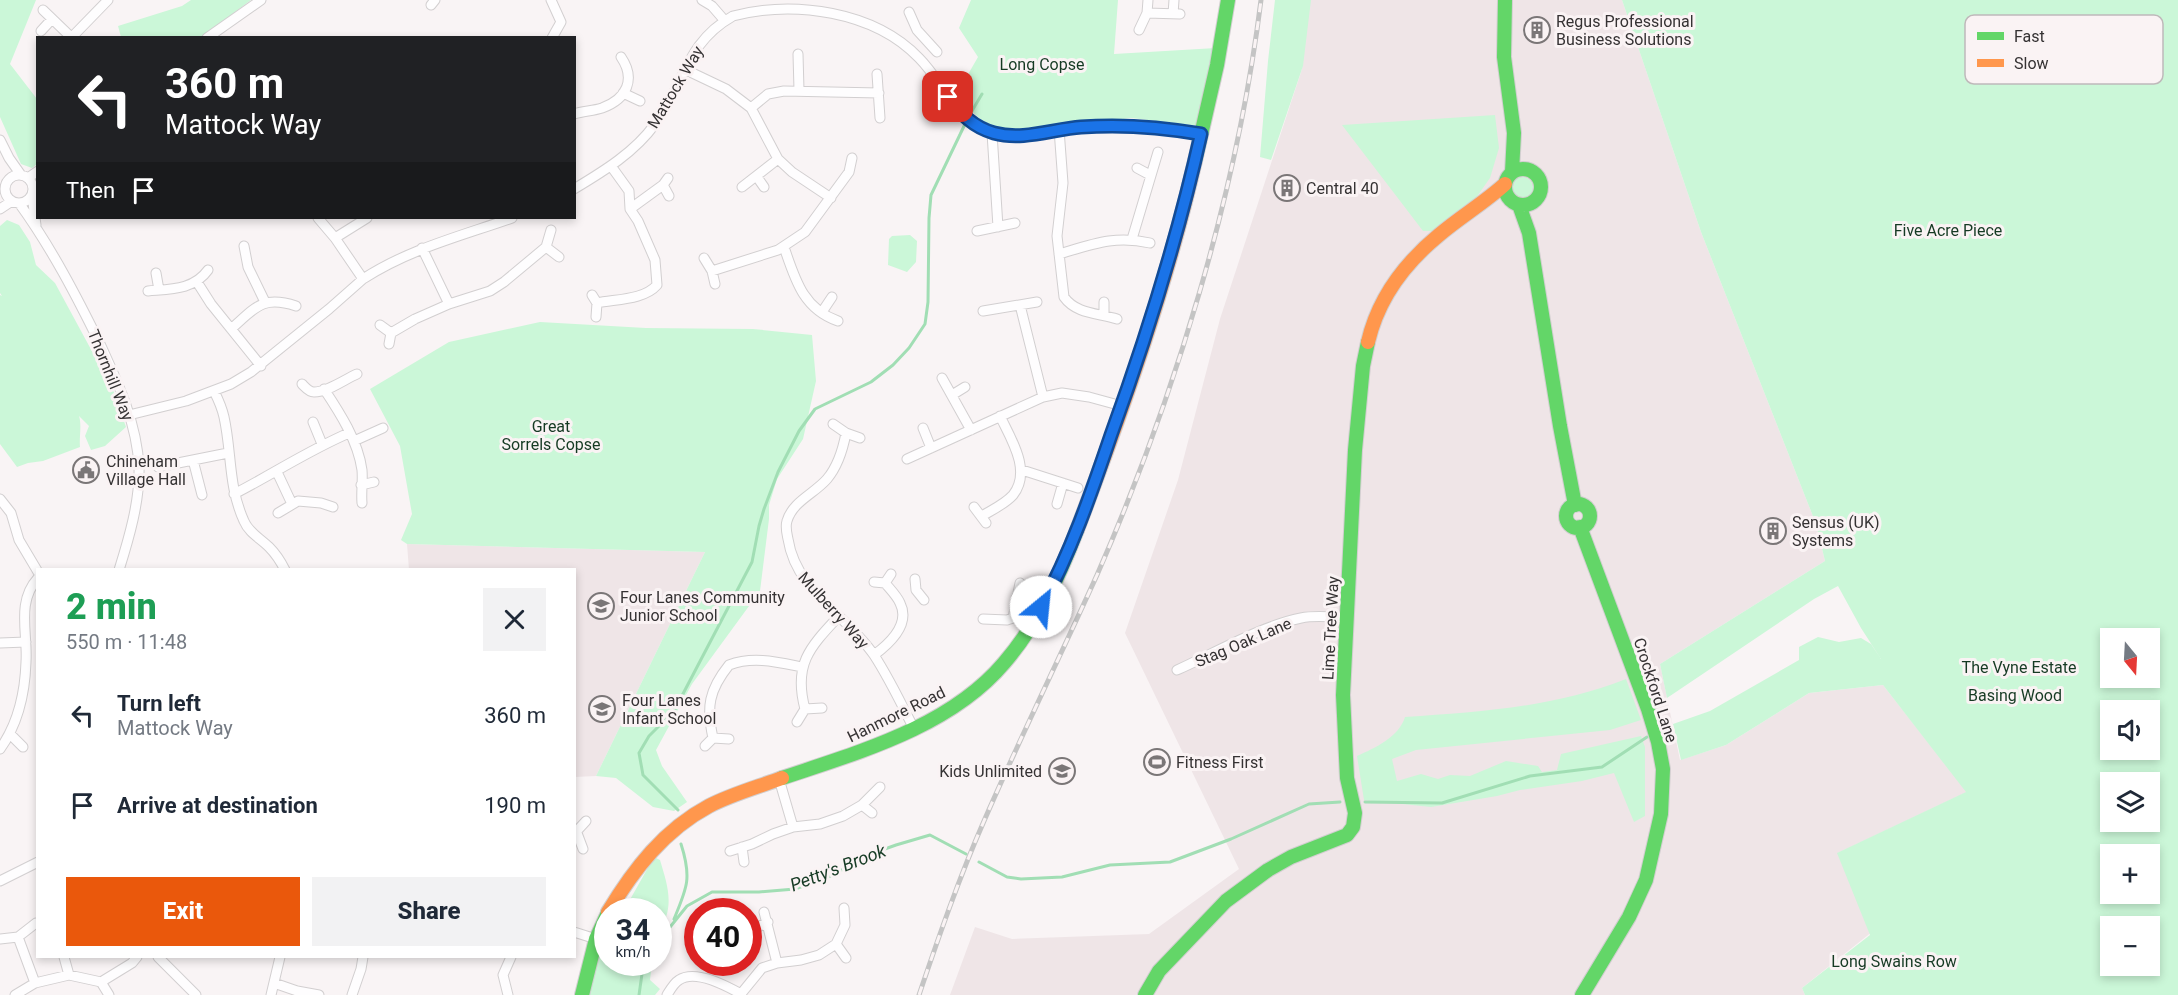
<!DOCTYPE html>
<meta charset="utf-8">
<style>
body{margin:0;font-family:Roboto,sans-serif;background:#f2f2f3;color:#1f2937;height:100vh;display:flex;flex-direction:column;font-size:22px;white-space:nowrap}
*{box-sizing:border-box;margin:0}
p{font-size:20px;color:#747a83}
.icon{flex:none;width:33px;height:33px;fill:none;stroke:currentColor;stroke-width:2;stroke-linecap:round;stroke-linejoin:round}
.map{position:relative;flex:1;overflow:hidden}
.drawer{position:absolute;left:36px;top:568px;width:540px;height:390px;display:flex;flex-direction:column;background:#fff;border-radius:0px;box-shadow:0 3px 9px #0003}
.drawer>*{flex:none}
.banner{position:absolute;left:36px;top:36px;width:540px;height:183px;border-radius:0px;box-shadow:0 3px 9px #0003;background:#202124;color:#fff;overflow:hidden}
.needle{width:39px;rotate:162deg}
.buttons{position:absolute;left:2100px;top:628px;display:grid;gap:12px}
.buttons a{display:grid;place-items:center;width:60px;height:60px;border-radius:0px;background:#fff;box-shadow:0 3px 9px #0003;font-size:30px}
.speed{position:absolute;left:594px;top:898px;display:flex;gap:12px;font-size:30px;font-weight:700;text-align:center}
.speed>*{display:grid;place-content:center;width:78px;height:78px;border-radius:50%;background:#fff;box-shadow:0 3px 9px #0003;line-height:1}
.speed small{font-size:15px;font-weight:400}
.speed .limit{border:9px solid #d22;background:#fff;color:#111}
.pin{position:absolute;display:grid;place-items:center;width:51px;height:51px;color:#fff;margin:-26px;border-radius:12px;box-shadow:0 3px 9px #0006}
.me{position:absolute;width:66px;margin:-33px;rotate:28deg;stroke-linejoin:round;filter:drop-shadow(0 0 4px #0008)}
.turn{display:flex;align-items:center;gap:21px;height:126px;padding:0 30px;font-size:27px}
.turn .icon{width:78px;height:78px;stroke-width:2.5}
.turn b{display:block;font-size:42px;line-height:51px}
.then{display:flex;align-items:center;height:57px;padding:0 30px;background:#0003;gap:12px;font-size:22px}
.round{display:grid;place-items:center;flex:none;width:63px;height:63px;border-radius:0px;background:#f2f2f3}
.summary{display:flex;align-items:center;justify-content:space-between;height:102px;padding:0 30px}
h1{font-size:36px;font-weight:800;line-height:45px;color:#1e9e55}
.primary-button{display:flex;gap:12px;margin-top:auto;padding:12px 30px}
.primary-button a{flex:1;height:69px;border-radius:0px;background:#ea580c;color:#fff;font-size:24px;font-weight:800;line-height:69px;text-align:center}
.primary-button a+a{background:#f2f2f3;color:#1f2937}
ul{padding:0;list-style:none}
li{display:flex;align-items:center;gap:18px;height:90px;padding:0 30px}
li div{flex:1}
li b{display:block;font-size:22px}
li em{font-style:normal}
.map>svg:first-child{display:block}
</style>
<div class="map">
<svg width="2178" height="995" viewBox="0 0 2178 995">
<rect width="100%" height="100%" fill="#f9f4f5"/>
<!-- built -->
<path fill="#efe5e7" d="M 1310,0 L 1622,0 L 1701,232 L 1816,524 L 1825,561 L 1660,664 L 1680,760 L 1726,745 L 1809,693 L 1883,685 L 1967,792 L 1838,853 L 1873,931 L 1802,988 L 1805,995 L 950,995 L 975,927 L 1012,939 L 1149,934 L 1239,869 L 1125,633 L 1178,480 L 1220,319 L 1302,69 Z
M 407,544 L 705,552 L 596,776 L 575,777 L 574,570 L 409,570 Z"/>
<!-- green -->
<path fill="#cbf7d8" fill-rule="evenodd" d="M 0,0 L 36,0 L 10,64 L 37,99 L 37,164 L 32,168 L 21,164 L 0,117 Z
M 191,0 L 251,0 L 202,37 L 121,37 L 118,26 L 182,6 Z
M 971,0 L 1118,0 L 1114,54 L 1216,48 L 1197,126 L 1131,118 L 1025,132 L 992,129 L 955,97 L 955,94 L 959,90 L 978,57 L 959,28 Z
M 1275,0 L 1311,0 L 1303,66 L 1271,160 L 1260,157 L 1268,61 Z
M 1622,0 L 2178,0 L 2178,995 L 1805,995 L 1802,988 L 1870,935 L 1837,853 L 1966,792 L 1883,685 L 1809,693 L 1726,745 L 1681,760 L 1673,724 L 1710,711 L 1799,660 L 1799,647 L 1818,637 L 1839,642 L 1861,638 L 1871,644 L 1881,659 L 1861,628 L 1838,586 L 1814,599 L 1667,698 L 1660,664 L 1825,561 L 1816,524 L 1701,232 ZM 2110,639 L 2150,639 L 2150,678 L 2110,678 ZM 2110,711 L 2150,711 L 2150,750 L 2110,750 ZM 2110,783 L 2150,783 L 2150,822 L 2110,822 ZM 2110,855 L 2150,855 L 2150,894 L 2110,894 ZM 2110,927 L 2150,927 L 2150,966 L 2110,966 Z
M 1495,115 L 1499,148 L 1490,178 L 1471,205 L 1432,231 L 1423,231 L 1342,125 Z
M1511 188a11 11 0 1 1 22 0a11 11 0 1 1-22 0Z
M 7,220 L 19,225 L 30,242 L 36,265 L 55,283 L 113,390 L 126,427 L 105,446 L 91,450 L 85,436 L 89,426 L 79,416 C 82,425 79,437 80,447 L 43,461 L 28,463 L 17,467 L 0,444 L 0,295 L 2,296 L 0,293 L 0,226 Z
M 910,235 L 917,241 L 916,262 L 907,272 L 888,265 L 889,239 L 892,236 Z
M 540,322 L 646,328 L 753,329 L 812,335 L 816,381 L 803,439 L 777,479 L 769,505 L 769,519 L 760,591 L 692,684 L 656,750 L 662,766 L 687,802 L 674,811 L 653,807 L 616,778 L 596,776 L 705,552 L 407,544 L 401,540 L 412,514 L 400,446 L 370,389 L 449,342 Z
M 1626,679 L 1641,720 L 1610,730 L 1416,750 L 1392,759 L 1397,781 L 1421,774 L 1438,779 L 1450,775 L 1470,776 L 1506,761 L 1538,766 L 1542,772 L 1557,770 L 1561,754 L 1641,736 L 1645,747 L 1645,816 L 1634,822 L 1614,773 L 1582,781 L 1520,790 L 1497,796 L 1431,807 L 1364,800 L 1357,756 C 1375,748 1399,737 1405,717 C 1481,712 1555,707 1626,679 Z
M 654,857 L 660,860 C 668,887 675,906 659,932 L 658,912 L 623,912 Z
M 607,940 L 608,963 L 652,963 L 650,980 L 660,989 L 655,995 L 589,995 L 598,957 Z"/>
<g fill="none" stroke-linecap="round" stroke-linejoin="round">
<!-- stream -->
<path stroke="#a1deb4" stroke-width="3" d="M 969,116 L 982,94
M 1365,802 L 1442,803 L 1530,776 L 1602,767 L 1647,737
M 678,810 L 643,775 L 639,753 L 649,736 L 674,711 L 752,562 L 759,526 L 764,509 L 778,472 L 799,431 L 815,409 L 871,382 L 893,365 L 909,348 L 925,324 L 928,302 L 929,218 L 931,195 L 966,122
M 979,862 L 1007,877 L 1021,879 L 1062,877 L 1110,865 L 1170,862 L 1231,839 L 1309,804 L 1340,802
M 674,919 C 687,888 692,878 681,844
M 658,942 L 687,906 L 712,892 L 759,892 L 795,889 L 833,875 L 868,855 L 896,845 L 930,835 L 966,854
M 639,995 L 642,974 L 647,963"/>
<defs>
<path id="street" d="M 551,0 L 561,22 L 552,38
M 702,0 L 712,6 L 725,21
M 431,5 L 435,0
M 43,10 L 72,38
M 909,12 L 917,30 L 937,52
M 1147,13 L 1180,14
M 1173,14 L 1174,0
M 1139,30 L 1147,13 L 1148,0
M 41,31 L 52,19
M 72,37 L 108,0
M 207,38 L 261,0
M 798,54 L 799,90
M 684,69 L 726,89 L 751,108 L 778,159 L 792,172 L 831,198
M 877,74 L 880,118
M 623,93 L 640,101
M 751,108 L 768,94 L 784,91 L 879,93
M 574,114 C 583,111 593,111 602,108 C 627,99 636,79 621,57
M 1059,129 L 1063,183 L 1057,236 L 1064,297 C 1076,314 1098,313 1117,319
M 992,133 L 998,227
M 0,140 L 9,158 L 21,175
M 1137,168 L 1150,175
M5 189a14 14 0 1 1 28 0a14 14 0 1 1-28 0Z
M 757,177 L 764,187
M 28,178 L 38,171
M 663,185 L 669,196
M 742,187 L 778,159
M 574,189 C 604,171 635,152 655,124 C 685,84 685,43 733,16 C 794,0 874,11 919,58 C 945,84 955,122 994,133 C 1022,141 1051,130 1079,127 C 1120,124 1160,127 1201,134
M 32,196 L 36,225
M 19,203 C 51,247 77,297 101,346 C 119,385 137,424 139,467 C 140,501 129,538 119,570
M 0,209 L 12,201
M 630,209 L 663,185 L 668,178
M 318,218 L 335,238 L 363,279
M 977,231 L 1015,223
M 335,238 L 367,218
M 1132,239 L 1158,152
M 244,246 L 248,267 L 265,302
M 546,247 L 559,257
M 784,247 C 795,279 803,309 838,321
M 422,248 L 449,304
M 1059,254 C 1093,244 1115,235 1150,243
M 704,258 L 712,271 L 715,284
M 712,271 L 778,250 L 805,232 L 849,172 L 852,158
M 156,273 L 159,290
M 197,282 L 211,304 L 261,366
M 148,291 C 170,289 194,290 208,270
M 592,295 L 597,303 L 596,317
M 597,303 C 616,299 644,300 657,285 L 655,260 L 638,221 L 630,209 L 629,191 L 611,166
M 1020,305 L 1043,397
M 983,311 L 1037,302
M 822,312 L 832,297
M 1104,315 L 1104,302
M 380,325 L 391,333 L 389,344
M 231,329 C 255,308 262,295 296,306
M 391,333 L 415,319 L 449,304 L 490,291 L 504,282 L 546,247 L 551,230
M 942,378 L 971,430
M 302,384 C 305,387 309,392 314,392 C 328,392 345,379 357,374
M 324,389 C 340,413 358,441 362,470 C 363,481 361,493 362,503
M 214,391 C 218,399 222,408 224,417 C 232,453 228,486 244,521 C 249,533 260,538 269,547 C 276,554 281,562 285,570
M 952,395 L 965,387
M 129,415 L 186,401 L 231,384 L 251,372 L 329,309 L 363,279 C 409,249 461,236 512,218
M 313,422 L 322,444
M 833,424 L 846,433 L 860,438
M 923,428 L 931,448
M 846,433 C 843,449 838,466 827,479 C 814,494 793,501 787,521 C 785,527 787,534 788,539 C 796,591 846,614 874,655 C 889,678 901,703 913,727
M 354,441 L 383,428
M 907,459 L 1043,397 L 1062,393 L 1089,397 L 1122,406
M 193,460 L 202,495
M 158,467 L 228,453
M 1022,470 L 1078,488
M 277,472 L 292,504
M 361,485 L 374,482
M 234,494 C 273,474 309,450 349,433
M 0,499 L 11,513 L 19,540 L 38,572
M 1057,504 L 1063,483
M 974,507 L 986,523
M 278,513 L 298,501 L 321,503 L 333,507
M 982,516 C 992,510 1005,504 1013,495 C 1032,471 1011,439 1000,416
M 915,579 L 916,590 L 924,600
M 874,582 L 885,583 L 891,574
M 1017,597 L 1041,607
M 983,619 L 1007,620 L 1013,618 L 1020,583
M 0,643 L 26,642
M 874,655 C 889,644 911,625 900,603 C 897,596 890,589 885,583
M 1177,670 C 1215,653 1261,626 1301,618 C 1316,615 1332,617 1347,618
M 805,709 C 793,664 810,647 839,616
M 797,722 L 805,709 L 822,708
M 10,734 L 23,747
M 713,738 C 706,707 709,690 729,665 C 753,656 777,662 802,667
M 705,746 L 713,738 L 729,739
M 0,749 C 18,724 25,692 26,662 C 28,633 16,602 38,578
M 779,779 L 793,827
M 862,805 L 872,813
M 577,833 L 583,849
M 574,834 L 586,821
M 742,847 L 744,862
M 730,851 L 752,844 L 773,834 L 793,827 L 820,824 L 843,816 L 862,805 L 880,787
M 0,881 L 38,862
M 764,912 L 777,963
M 750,931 L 768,922
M 574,932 L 596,939
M 18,937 L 35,983
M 0,939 L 18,937 L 36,923
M 836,944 L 846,958
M 64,957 L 69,975
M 158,957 L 196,995
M 274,983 L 297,991 L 319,995
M 15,995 L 35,983 L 69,975 L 101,982
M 109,995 L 101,982 L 132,963 L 137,957
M 271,995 L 280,957
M 352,995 L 361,969 L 363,957
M 508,995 L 503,975 L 511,957
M 667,995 C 670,990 674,983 679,980 C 695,969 727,986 741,994
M 740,995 L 762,968 L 777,963 L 801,960 L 819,955 L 836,944 L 845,925 L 844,908"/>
<path id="fast" d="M 1505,0 L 1504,57 L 1514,133 L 1512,172
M 1195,161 L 1217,65 L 1228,0
M1505 187a18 18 0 1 1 36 0a18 18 0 1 1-36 0Z
M 1519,205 L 1529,233 L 1560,426 L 1575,505
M1566 516a12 12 0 1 1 24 0a12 12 0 1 1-24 0Z
M 1580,527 L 1648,709 L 1658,742 L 1663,769 L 1661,814 L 1646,880 L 1629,917 L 1582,995
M 782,778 C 859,752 950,727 1004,663 C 1037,625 1059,577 1077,530
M 582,995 L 596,939 L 608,913
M 1145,995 L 1159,971 L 1226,901 L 1268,870 L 1291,857 L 1347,835 L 1353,827 L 1355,813 L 1347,778 L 1343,695 L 1355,450 L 1363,366 L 1368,342"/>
<path id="slow" d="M 1368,342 C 1378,299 1405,263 1439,235 C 1460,217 1484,203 1505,184
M 1077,530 C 1123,409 1166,287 1195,161
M 608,912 C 634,869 664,830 709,806 C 732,794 758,787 782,778"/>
</defs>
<!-- street casing -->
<use href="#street" stroke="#d2cfd0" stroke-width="11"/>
<!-- fast casing -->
<use href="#fast" stroke="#d2cfd0" stroke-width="16"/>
<!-- slow casing -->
<use href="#slow" stroke="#d2cfd0" stroke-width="16"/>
<!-- street -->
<use href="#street" stroke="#fefdfe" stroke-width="9"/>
<!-- fast -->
<use href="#fast" stroke="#63d668" stroke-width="14"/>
<!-- slow -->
<use href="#slow" stroke="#ff974d" stroke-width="14"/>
<defs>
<path id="rail" d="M 919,995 C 939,936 959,878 984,821 C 1020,738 1060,657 1097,575 C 1175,397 1237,193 1261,0"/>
</defs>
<!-- rail casing -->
<use href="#rail" stroke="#c4c4c4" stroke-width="5"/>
<!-- rail -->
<use href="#rail" stroke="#faf3f4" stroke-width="3" stroke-dasharray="9" stroke-linecap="butt"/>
</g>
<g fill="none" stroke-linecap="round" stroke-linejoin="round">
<defs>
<path id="route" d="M 948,97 C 961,114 973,127 994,133 C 1023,141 1053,129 1081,127 C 1122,124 1161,127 1201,134 C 1178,237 1147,336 1111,435 C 1091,494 1071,552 1041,607"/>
</defs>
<!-- route casing -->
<use href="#route" stroke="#114b97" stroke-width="15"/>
<!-- route -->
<use href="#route" stroke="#1a73e8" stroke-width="10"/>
</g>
<!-- icons -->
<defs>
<symbol id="building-ring" viewBox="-11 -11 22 22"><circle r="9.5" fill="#faf3f4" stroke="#7a7677" stroke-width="1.5"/><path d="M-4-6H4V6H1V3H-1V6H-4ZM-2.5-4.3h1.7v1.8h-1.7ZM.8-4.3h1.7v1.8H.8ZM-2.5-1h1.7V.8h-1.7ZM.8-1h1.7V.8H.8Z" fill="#7a7677"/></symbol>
<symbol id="civic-ring" viewBox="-11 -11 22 22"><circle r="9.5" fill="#faf3f4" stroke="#7a7677" stroke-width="1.5"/><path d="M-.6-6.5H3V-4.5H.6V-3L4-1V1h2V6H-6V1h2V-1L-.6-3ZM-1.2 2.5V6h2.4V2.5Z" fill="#7a7677"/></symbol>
<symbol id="school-ring" viewBox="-11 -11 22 22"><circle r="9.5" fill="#faf3f4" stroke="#7a7677" stroke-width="1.5"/><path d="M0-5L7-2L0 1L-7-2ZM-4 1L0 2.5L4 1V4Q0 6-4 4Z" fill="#7a7677"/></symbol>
<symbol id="stadium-ring" viewBox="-11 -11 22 22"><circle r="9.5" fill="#faf3f4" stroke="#7a7677" stroke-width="1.5"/><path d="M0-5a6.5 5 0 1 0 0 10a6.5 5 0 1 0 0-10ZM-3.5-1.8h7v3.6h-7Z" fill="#7a7677"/></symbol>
</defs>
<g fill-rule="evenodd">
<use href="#building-ring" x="1522" y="15" width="30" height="30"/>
<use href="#building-ring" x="1272" y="173" width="30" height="30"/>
<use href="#civic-ring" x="71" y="455" width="30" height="30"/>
<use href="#building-ring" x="1758" y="516" width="30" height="30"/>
<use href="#school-ring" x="586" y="591" width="30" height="30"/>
<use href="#school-ring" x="587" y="694" width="30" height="30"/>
<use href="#stadium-ring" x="1142" y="747" width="30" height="30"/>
<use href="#school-ring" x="1047" y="756" width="30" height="30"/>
</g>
<g text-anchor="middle" stroke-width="6" stroke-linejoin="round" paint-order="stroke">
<!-- poi labels -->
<g font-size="16" fill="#353233" stroke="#faf3f4" text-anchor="start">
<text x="1556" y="27">Regus Professional<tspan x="1556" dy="18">Business Solutions</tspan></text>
<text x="1306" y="194">Central 40</text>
<text x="106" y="467">Chineham<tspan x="106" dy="18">Village Hall</tspan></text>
<text x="1792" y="528">Sensus (UK)<tspan x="1792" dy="18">Systems</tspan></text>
<text x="620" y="603">Four Lanes Community<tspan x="620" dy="18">Junior School</tspan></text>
<text x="622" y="706">Four Lanes<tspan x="622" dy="18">Infant School</tspan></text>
<text x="1176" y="768">Fitness First</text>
<text x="1042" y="777" text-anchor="end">Kids Unlimited</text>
</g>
<!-- park labels -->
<g font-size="16" fill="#153a23" stroke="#faf3f4">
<text x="1042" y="70">Long Copse</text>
<text x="1948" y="236">Five Acre Piece</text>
<text x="551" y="432">Great<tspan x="551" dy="18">Sorrels Copse</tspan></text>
<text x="2019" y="673">The Vyne Estate</text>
<text x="2015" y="701">Basing Wood</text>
<text x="1894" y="967">Long Swains Row</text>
</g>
<!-- street labels -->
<g font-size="16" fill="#353233" stroke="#faf3f4">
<text transform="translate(675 87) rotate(-59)" y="6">Mattock Way</text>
<text transform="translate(111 375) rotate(68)" y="6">Thornhill Way</text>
<text transform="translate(834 610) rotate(48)" y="6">Mulberry Way</text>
<text transform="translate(1330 628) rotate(-87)" y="6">Lime Tree Way</text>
<text transform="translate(1243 642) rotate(-23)" y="6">Stag Oak Lane</text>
<text transform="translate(1656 690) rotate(72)" y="6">Crockford Lane</text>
<text transform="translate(896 714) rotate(-26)" y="6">Hanmore Road</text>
</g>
<!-- water labels -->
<g font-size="18" font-style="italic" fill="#163b24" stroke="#faf3f4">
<text transform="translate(838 868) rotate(-21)" y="6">Petty's Brook</text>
</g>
</g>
<!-- legend -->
<rect x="1965" y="15" width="198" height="69" rx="9" fill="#faf3f4" stroke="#bfb9ba" stroke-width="1.5"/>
<rect x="1977" y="32" width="27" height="8" fill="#63d668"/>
<rect x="1977" y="59" width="27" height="8" fill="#ff974d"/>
<g font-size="16" fill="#353233">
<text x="2014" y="42">Fast</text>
<text x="2014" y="69">Slow</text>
</g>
</svg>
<div class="buttons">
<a><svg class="needle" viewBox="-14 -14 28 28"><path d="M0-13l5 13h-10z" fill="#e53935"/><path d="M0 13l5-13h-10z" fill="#747a83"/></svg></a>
<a><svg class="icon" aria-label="sound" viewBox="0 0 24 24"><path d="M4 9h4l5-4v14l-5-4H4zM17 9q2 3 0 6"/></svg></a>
<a><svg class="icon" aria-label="layers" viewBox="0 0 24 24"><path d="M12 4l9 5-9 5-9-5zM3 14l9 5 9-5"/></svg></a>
<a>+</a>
<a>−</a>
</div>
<div class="speed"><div>34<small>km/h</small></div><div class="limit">40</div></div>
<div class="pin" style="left:948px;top:97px;background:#d93025"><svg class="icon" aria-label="arrive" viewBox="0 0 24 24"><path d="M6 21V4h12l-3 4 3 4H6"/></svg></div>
<svg class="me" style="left:1041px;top:607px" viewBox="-20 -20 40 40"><circle r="19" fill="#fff"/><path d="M0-13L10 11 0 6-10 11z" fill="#1a73e8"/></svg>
<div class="banner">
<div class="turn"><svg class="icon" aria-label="left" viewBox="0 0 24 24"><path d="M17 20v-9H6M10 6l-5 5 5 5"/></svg><div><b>360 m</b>Mattock Way</div></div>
<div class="then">Then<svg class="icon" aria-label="arrive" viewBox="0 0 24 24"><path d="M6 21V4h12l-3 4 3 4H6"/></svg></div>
</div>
<section class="drawer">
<div class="summary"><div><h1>2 min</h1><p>550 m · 11:48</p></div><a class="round"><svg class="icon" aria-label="close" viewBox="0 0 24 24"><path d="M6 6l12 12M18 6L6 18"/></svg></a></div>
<ul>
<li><svg class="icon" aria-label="left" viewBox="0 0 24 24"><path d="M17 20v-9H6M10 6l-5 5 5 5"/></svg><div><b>Turn left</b><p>Mattock Way</p></div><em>360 m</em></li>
<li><svg class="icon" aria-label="arrive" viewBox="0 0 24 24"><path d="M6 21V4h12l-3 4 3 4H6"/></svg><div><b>Arrive at destination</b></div><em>190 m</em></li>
</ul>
<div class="primary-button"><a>Exit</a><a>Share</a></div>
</section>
</div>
